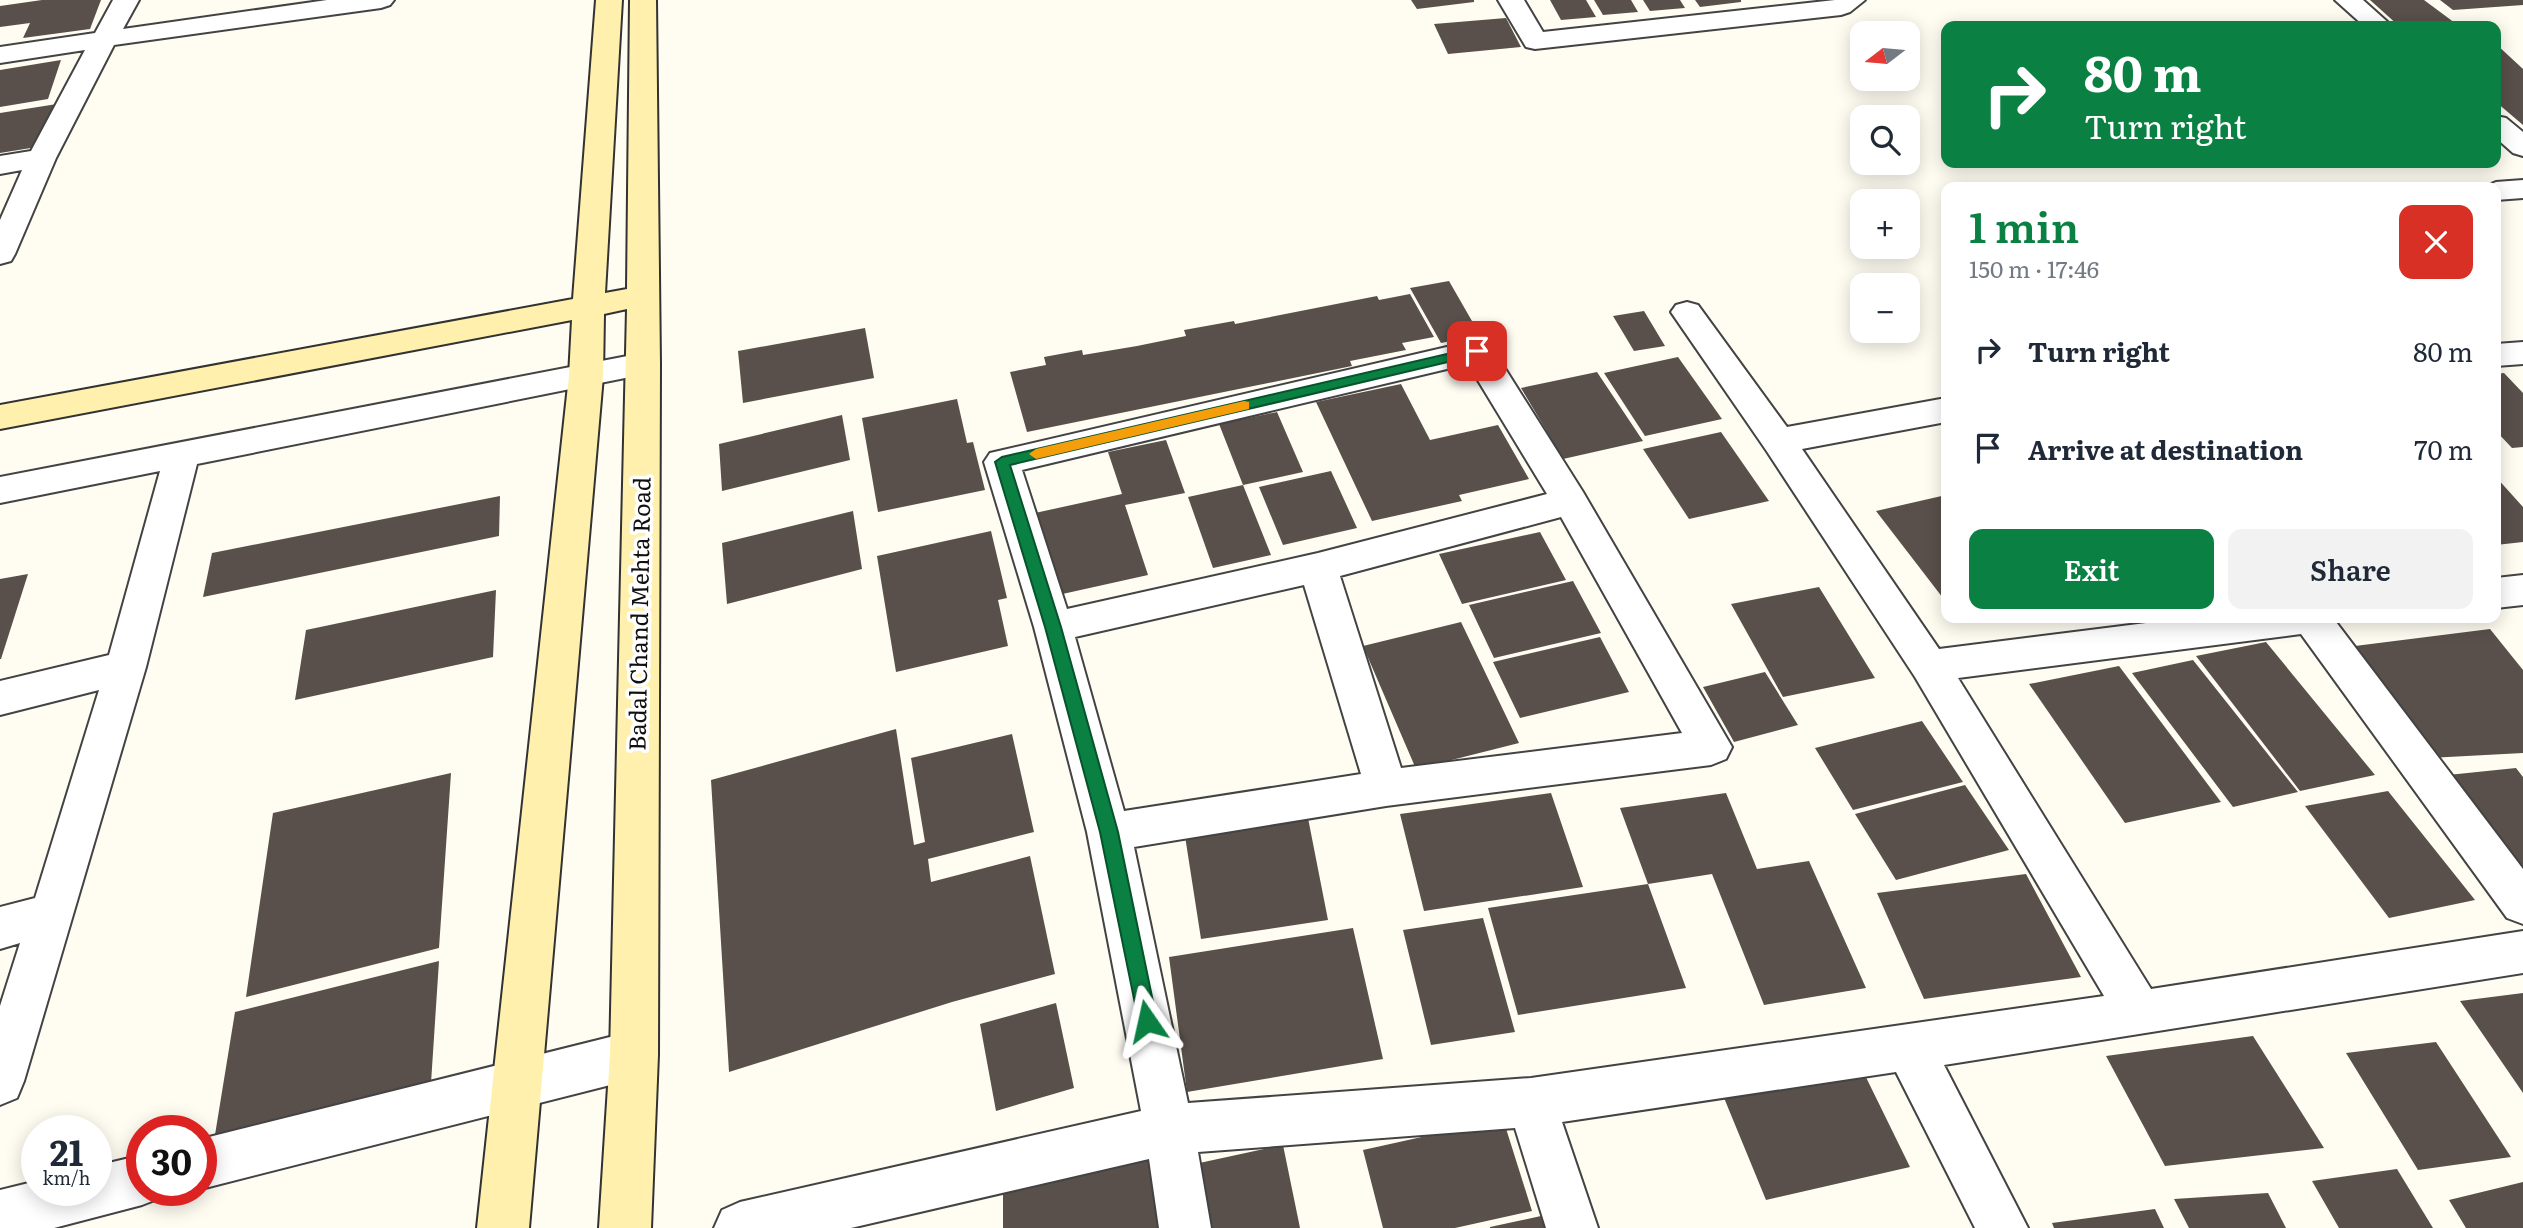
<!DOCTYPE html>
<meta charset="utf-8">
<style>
body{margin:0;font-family:Literata,serif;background:#f2f2f3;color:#1f2937;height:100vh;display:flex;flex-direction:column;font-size:26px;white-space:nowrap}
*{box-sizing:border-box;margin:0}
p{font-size:23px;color:#747a83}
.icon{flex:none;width:38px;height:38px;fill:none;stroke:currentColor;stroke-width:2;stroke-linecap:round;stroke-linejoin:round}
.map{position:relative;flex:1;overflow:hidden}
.panel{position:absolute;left:1941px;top:182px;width:560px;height:441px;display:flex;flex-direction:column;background:#fff;border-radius:14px;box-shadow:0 4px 18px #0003}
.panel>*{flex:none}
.guide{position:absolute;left:1941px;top:21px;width:560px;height:147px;border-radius:14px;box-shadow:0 4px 18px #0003;background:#0b8043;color:#fff;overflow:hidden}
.needle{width:46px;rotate:254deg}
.tools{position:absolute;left:1850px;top:21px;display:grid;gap:14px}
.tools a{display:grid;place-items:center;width:70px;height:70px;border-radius:14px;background:#fff;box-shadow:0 4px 18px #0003;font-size:35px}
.speed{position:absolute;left:21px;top:1115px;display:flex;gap:14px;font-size:35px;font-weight:700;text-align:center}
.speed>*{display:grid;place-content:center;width:91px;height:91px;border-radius:50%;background:#fff;box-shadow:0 4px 18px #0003;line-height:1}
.speed small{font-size:18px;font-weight:400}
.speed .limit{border:10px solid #d22;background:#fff;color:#111}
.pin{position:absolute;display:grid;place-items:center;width:60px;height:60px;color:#fff;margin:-30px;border-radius:14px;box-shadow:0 4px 10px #0006}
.me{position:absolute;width:77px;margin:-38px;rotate:349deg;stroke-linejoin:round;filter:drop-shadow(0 0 5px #0008)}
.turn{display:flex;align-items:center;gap:24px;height:147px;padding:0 28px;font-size:32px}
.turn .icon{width:91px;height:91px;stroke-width:2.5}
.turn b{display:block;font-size:49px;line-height:60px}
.round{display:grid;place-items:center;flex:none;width:74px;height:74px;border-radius:14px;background:#f2f2f3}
.overview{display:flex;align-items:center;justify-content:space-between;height:119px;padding:0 28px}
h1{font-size:42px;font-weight:600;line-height:52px;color:#0b8043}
.action{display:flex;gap:14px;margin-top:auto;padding:14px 28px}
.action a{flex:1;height:80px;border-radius:14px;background:#0b8043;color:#fff;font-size:28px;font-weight:600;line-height:80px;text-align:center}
.action a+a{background:#f2f2f3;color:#1f2937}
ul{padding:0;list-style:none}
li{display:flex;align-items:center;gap:21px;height:98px;padding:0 28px}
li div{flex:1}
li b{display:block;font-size:26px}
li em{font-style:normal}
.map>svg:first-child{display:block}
</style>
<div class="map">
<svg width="2523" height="1228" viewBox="0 0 2523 1228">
<rect width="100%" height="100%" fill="#fffcf2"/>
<!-- building -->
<path fill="#59504b" d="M 42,0 L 101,0 L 90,29 L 23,38 L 30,23 L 0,27 L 0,6 Z
M 1411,0 L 1474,0 L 1474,2 L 1417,9 Z
M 1550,0 L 1586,0 L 1596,17 L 1561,20 Z
M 1594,0 L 1631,0 L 1638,12 L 1603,15 Z
M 1643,0 L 1680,0 L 1685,8 L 1650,11 Z
M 1695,0 L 1741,0 L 1741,2 L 1700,7 Z
M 2370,0 L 2424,0 L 2459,26 L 2399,26 Z
M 2440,0 L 2523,0 L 2523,5 L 2453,10 Z
M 1506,18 L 1521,47 L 1448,54 L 1434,24 Z
M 2496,44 L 2523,69 L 2523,125 L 2496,102 Z
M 61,60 L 48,99 L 0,107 L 0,70 Z
M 57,104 L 43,146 L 0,153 L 0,113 Z
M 1449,281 L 1480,335 L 1441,343 L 1410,288 Z
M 1410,294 L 1434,337 L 1402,343 L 1406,350 L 1350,361 L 1352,366 L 1027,432 L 1010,372 L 1046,365 L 1044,357 L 1082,350 L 1083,355 L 1137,346 L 1186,336 L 1184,330 L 1234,321 L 1235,324 L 1377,296 L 1379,300 Z
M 1644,311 L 1665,346 L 1634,351 L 1613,316 Z
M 865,328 L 874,378 L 743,403 L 738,351 Z
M 1678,357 L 1722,419 L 1645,436 L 1604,373 Z
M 1597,372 L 1643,441 L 1563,459 L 1521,388 Z
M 2504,373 L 2523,393 L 2523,447 L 2512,448 L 2496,431 L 2496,374 Z
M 1401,384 L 1430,440 L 1498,425 L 1529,479 L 1459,495 L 1462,501 L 1372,521 L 1316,402 Z
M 957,399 L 967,443 L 973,442 L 985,490 L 878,512 L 862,418 Z
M 1277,412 L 1303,472 L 1243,485 L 1219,424 Z
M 842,415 L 850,460 L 722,491 L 719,444 Z
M 1721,432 L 1769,501 L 1689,519 L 1643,449 Z
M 1166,440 L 1185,493 L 1125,505 L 1148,575 L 1058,595 L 1035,513 L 1122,494 L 1108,452 Z
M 1331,471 L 1357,528 L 1283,545 L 1259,487 Z
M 2496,477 L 2523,507 L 2523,542 L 2496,545 Z
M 1243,485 L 1271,555 L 1213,568 L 1188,497 Z
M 1946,495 L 1946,602 L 1876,511 Z
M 500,496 L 499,536 L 203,597 L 212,553 Z
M 853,511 L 862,569 L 727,604 L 722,543 Z
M 991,531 L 1007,598 L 998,600 L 1008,646 L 896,672 L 877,556 Z
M 1540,532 L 1566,580 L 1462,604 L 1439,554 Z
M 28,574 L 1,659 L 0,659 L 0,579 Z
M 1573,581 L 1601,633 L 1494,658 L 1469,605 Z
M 1819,587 L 1875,678 L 1783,697 L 1731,604 Z
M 496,590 L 493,657 L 295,700 L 306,630 Z
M 1461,622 L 1519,743 L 1416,769 L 1363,646 Z
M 2490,629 L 2523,670 L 2523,753 L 2429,758 L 2347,647 Z
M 1600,637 L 1629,692 L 1520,718 L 1493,662 Z
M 2266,642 L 2375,775 L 2300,791 L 2196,656 Z
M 2193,660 L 2298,792 L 2233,807 L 2132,673 Z
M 2119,666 L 2221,802 L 2125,823 L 2029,684 Z
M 1765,672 L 1798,725 L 1734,742 L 1703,687 Z
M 1922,721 L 1963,782 L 1853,810 L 1815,748 Z
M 896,729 L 914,845 L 925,842 L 911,758 L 1012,734 L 1034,832 L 928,859 L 931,882 L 1030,856 L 1055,974 L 952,1002 L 729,1072 L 711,780 Z
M 2516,768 L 2523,777 L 2523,882 L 2448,775 Z
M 451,773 L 439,948 L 246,997 L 273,813 Z
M 1965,785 L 2009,850 L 1896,880 L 1855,814 Z
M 2388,791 L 2475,900 L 2389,918 L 2305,806 Z
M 1551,793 L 1583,887 L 1424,911 L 1400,814 Z
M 1726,793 L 1757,869 L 1809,861 L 1866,988 L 1764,1005 L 1712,874 L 1648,884 L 1620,808 Z
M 1308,818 L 1328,920 L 1201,939 L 1185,836 Z
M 2026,874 L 2081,977 L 1924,999 L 1877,893 Z
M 1648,884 L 1686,988 L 1518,1015 L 1488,908 Z
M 1483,918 L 1515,1032 L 1431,1045 L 1403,930 Z
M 1353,928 L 1383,1059 L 1187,1092 L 1169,957 Z
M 439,961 L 431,1083 L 214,1141 L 235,1012 Z
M 2523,993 L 2523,1093 L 2460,1001 Z
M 1056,1003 L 1074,1088 L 996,1111 L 980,1024 Z
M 2253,1036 L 2324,1148 L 2165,1166 L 2106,1056 Z
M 2436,1042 L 2511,1157 L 2418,1170 L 2346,1053 Z
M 1859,1063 L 1910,1167 L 1766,1200 L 1722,1093 Z
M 1503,1119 L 1532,1211 L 1455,1228 L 1383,1228 L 1363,1150 Z
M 1283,1145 L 1300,1228 L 1192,1228 L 1181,1167 Z
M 1156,1158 L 1160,1228 L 1003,1228 L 1003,1176 Z
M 2397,1169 L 2433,1228 L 2339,1228 L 2312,1181 Z
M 2523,1182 L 2523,1228 L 2466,1228 L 2449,1200 Z
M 2268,1193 L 2286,1228 L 2189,1228 L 2174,1199 Z
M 2155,1209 L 2164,1228 L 2054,1228 L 2052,1223 Z
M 1541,1216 L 1545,1228 L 1490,1228 L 1490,1227 Z"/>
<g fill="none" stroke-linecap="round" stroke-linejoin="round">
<defs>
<path id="street" d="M 113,0 L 139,0 L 123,29 L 327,0 L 394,0 L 390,5 L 381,8 L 114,45 L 56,158 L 15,254 L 11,261 L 0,264 L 0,220 L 22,170 L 0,174 L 0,156 L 31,151 L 85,50 L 0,63 L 0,47 L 95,33 Z
M 1498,0 L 1524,0 L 1543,32 L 1835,0 L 1865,0 L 1850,12 L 1841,15 L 1535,49 L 1526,47 Z
M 2335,0 L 2363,0 L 2392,26 L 2364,26 Z
M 2496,116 L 2506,118 L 2523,132 L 2523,156 L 2513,153 L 2496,138 Z
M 2523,180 L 2523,198 L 2496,200 L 2496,187 L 2484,187 L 2496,182 Z
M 1687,302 L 1698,305 L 1787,427 L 1946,398 L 1946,422 L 1802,449 L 1939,649 L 2186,618 L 2333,618 L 2523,869 L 2523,924 L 2507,918 L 2301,634 L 1958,678 L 2151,989 L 2523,931 L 2523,973 L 1944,1065 L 2028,1228 L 1975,1228 L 1896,1072 L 1562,1122 L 1598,1228 L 1546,1228 L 1515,1128 L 1198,1152 L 1211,1228 L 1159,1228 L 1149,1159 L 851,1228 L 714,1228 L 722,1210 L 740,1202 L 1141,1111 L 1087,832 L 1034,627 L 984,462 L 990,453 L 1477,340 L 1489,343 L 1583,492 L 1732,747 L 1726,759 L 1711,765 L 1386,806 L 1134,847 L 1188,1103 L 1531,1078 L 2104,996 L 1915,677 L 1766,450 L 1671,312 L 1676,305 ZM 1468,364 L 1547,494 L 1318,553 L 1067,609 L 1022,470 ZM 1561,517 L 1682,733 L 1401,768 L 1340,576 ZM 1304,585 L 1361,774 L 1124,811 L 1075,637 Z
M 2523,342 L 2523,364 L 2496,366 L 2496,344 Z
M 643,353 L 655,356 L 660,364 L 655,372 L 197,464 L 146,667 L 24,1081 L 17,1098 L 0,1105 L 0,1006 L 20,943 L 0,949 L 0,907 L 35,898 L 99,690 L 0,715 L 0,681 L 109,655 L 160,471 L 0,503 L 0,477 Z
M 2523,575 L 2523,605 L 2496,608 L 2496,578 Z
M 634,1031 L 651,1038 L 658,1055 L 651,1072 L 634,1079 L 201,1189 L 201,1139 Z
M 142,1155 L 142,1190 L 163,1190 L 160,1198 L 142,1205 L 54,1228 L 0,1228 L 0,1190 L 37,1181 L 37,1190 L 96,1190 L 96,1166 Z"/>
<path id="secondary" d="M 596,0 L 622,0 L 605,293 L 627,289 L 630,0 L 656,0 L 660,364 L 658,1055 L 651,1228 L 599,1228 L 610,1055 L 627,309 L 604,314 L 603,376 L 529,1228 L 477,1228 L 569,376 L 572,320 L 0,429 L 0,405 L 573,299 Z"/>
</defs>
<!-- street casing -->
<use href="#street" stroke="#434343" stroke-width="4"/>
<!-- secondary casing -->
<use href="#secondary" stroke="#323232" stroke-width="4"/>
<!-- street -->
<use href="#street" fill="#fff" fill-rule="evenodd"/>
<!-- secondary -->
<use href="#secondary" fill="#fff1ad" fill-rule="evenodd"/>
</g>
<!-- route -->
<path fill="#0b8043" stroke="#07532c" stroke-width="2" d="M 1477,347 L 1482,348 L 1482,354 L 1010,465 L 1061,627 L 1118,832 L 1157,1021 L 1154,1028 L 1147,1030 L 1140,1028 L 1100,832 L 1045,627 L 995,462 L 1002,457 Z"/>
<!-- slow -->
<path fill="#f59e0b" d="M 1244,401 L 1249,402 L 1249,409 L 1036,459 L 1029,454 L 1036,449 Z"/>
<g text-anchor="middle" stroke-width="7" stroke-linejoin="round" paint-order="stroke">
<!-- street labels -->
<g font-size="23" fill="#101010" stroke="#fff">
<text transform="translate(640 614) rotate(-89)" y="8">Badal Chand Mehta Road</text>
</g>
</g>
</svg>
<div class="tools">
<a><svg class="needle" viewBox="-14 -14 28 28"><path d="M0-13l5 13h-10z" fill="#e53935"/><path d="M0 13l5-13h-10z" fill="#747a83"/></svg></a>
<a><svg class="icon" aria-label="search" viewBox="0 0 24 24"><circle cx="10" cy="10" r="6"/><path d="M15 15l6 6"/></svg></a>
<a>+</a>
<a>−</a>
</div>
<div class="speed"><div>21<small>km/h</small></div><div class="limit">30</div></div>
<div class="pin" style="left:1477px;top:351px;background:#d93025"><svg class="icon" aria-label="arrive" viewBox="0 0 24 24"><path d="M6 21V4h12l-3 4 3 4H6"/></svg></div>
<svg class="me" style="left:1147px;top:1021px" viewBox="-20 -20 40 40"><path d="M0-17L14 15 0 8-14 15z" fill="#0b8043" stroke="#fff" stroke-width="4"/></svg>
<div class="guide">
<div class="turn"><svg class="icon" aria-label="right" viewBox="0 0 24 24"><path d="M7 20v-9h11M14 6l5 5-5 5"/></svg><div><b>80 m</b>Turn right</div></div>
</div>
<section class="panel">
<div class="overview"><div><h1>1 min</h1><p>150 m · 17:46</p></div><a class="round" style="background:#d93025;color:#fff"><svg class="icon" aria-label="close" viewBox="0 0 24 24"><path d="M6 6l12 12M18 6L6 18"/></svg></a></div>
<ul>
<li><svg class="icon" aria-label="right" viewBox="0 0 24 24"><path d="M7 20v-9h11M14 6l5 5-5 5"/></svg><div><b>Turn right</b></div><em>80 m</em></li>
<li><svg class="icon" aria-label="arrive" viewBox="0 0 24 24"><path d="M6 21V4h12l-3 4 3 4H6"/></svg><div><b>Arrive at destination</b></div><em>70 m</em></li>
</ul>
<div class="action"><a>Exit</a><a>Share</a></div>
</section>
</div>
